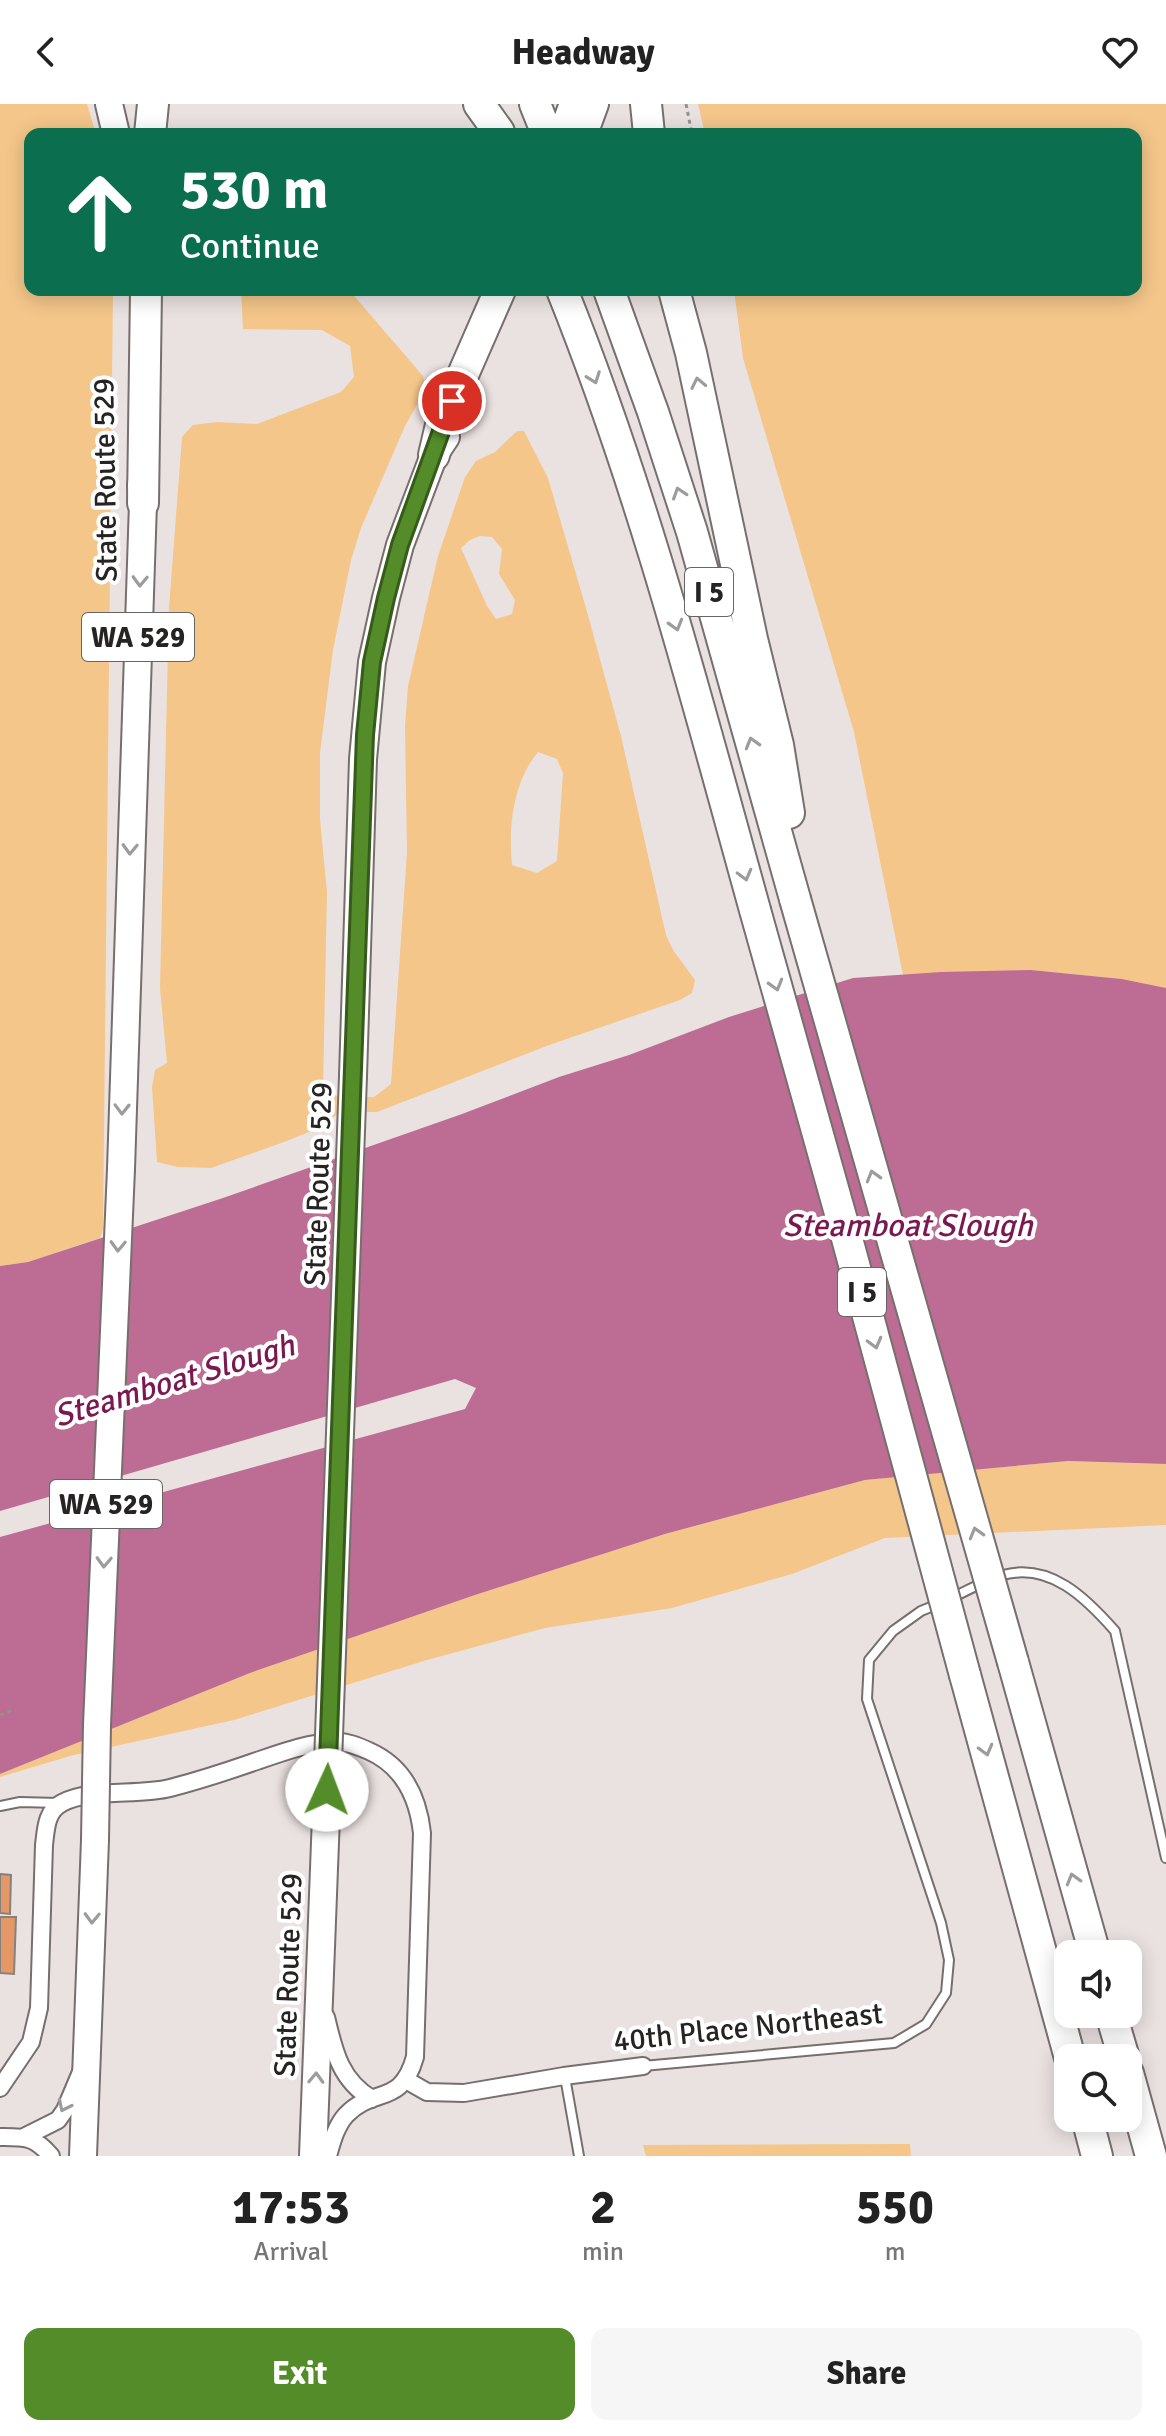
<!DOCTYPE html>
<style>
body{margin:0;font-family:Signika,sans-serif;background:#f6f6f6;color:#222;height:100vh;display:flex;flex-direction:column;font-size:30px;white-space:nowrap}
*{box-sizing:border-box;margin:0}
p{font-size:26px;color:#767676}
.icon{flex:none;width:44px;height:44px;fill:none;stroke:currentColor;stroke-width:2;stroke-linecap:round;stroke-linejoin:round}
.map{position:relative;height:2052px;overflow:hidden}
.side{display:flex;flex-direction:column;background:#fff;flex:1}
.side>*{flex:none}
.guide{position:absolute;left:24px;top:24px;width:1118px;height:168px;border-radius:16px;box-shadow:0 4px 20px #0003;background:#0b6e4f;color:#fff;overflow:hidden}
.buttons{position:absolute;left:1054px;top:1836px;display:grid;gap:16px}
.buttons a{display:grid;place-items:center;width:88px;height:88px;border-radius:16px;background:#fff;box-shadow:0 4px 20px #0003;font-size:40px}
.pin{position:absolute;display:grid;place-items:center;width:68px;height:68px;color:#fff;margin:-34px;border:4px solid #fff;border-radius:50%;box-shadow:0 2px 8px #0007}
.me{position:absolute;width:88px;margin:-44px;rotate:2deg;stroke-linejoin:round;filter:drop-shadow(0 0 6px #0008)}
.turn{display:flex;align-items:center;gap:28px;height:168px;padding:0 24px;font-size:36px}
.turn .icon{width:104px;height:104px;stroke-width:2.5}
.turn b{display:block;font-size:56px;line-height:68px}
.eta{display:flex;justify-content:space-evenly;align-items:center;height:136px;text-align:center}
.eta b{font-size:48px;font-weight:800;line-height:56px}
.action{display:flex;gap:16px;margin-top:auto;padding:16px 24px}
.action a{flex:1;height:92px;border-radius:16px;background:#538c29;color:#fff;font-size:32px;font-weight:800;line-height:92px;text-align:center}
.action a+a{background:#f6f6f6;color:#222}
header{display:flex;justify-content:space-between;align-items:center;height:104px;padding:0 24px;background:#fff;font-size:36px;font-weight:800}
.map>svg:first-child{display:block}
</style>
<header><svg class="icon" aria-label="back" viewBox="0 0 24 24"><path d="M15 5l-7 7 7 7"/></svg>Headway<svg class="icon" aria-label="heart" viewBox="0 0 24 24"><path d="M12 20l-8-8c-3-5 5-10 8-4 3-6 11-1 8 4z"/></svg></header>
<div class="map">
<svg width="1166" height="2052" viewBox="0 0 1166 2052">
<rect width="100%" height="100%" fill="#eae2e0"/>
<!-- green -->
<path fill="#f4c68a" fill-rule="evenodd" d="M 0,0 L 87,0 L 96,30 L 30,30 L 30,186 L 113,186 L 103,1125 L 100,1134 L 28,1158 L 0,1162 Z
M 698,0 L 1166,0 L 1166,884 L 1122,875 L 1031,866 L 903,871 L 854,628 L 743,254 L 734,186 L 1136,186 L 1136,30 L 705,30 Z
M 241,186 L 349,186 L 423,272 L 426,285 L 405,322 L 361,424 L 351,456 L 333,546 L 320,649 L 320,715 L 327,788 L 323,985 L 339,993 L 374,993 L 391,980 L 407,748 L 405,622 L 408,582 L 438,452 L 465,373 L 476,357 L 495,348 L 517,327 L 524,327 L 548,374 L 586,504 L 621,632 L 666,831 L 673,846 L 695,876 L 692,889 L 680,896 L 552,940 L 377,1008 L 343,1008 L 325,1017 L 319,1024 L 284,1038 L 211,1064 L 177,1063 L 157,1058 L 152,983 L 155,966 L 167,959 L 160,884 L 169,504 L 182,333 L 193,321 L 217,318 L 257,320 L 341,288 L 354,273 L 350,242 L 322,226 L 243,225 ZM 480,432 L 492,433 L 502,445 L 499,470 L 515,496 L 512,510 L 496,515 L 487,502 L 461,444 L 470,436 ZM 538,648 L 557,655 L 563,669 L 557,757 L 537,769 L 512,761 C 508,723 513,678 538,648 Z
M 1068,1357 L 1166,1360 L 1166,1421 L 885,1434 L 792,1470 L 672,1504 L 545,1524 L 427,1556 L 234,1616 L 70,1652 L 0,1673 L 0,1670 L 250,1569 L 475,1491 L 665,1430 L 865,1376 Z
M 910,2040 L 911,2052 L 646,2052 L 643,2041 Z"/>
<!-- water -->
<path fill="#bd6d93" d="M 1031,866 L 1122,875 L 1166,884 L 1166,1360 L 1068,1357 L 865,1376 L 665,1430 L 475,1491 L 250,1569 L 0,1670 L 0,1162 L 28,1158 L 223,1094 L 462,1010 L 559,973 L 629,951 L 729,913 L 853,874 L 941,868 Z"/>
<!-- pier -->
<path fill="#eae2e0" d="M 455,1275 L 476,1284 L 465,1305 L 0,1433 L 0,1407 Z"/>
<!-- building -->
<path fill="#e49868" stroke="#87817d" stroke-width="2" d="M 0,1770 L 11,1771 L 10,1810 L 0,1809 Z
M 0,1813 L 16,1813 L 14,1870 L 0,1869 Z"/>
<g fill="none" stroke-linecap="round" stroke-linejoin="round">
<defs>
<path id="service" d="M 951,1494 C 967,1487 985,1476 1003,1471 C 1050,1458 1086,1494 1115,1527 L 1166,1754
M 0,1702 L 20,1698 L 59,1699
M 643,1962 L 894,1939 L 926,1920 L 946,1889 L 949,1856 L 941,1819 L 867,1595 L 869,1556 L 893,1527 L 921,1507 L 938,1500
M 565,1973 L 579,2052"/>
<path id="minor" d="M 326,1913 C 334,1947 340,1976 372,1995
M 406,1976 L 427,1988 L 464,1989 L 564,1972 L 643,1962
M 0,1984 L 31,1938 L 39,1904 L 44,1741 C 46,1725 46,1707 62,1699 C 89,1684 139,1692 170,1684 C 197,1677 225,1668 251,1659 C 278,1650 305,1639 334,1638 C 346,1637 358,1642 369,1647 C 403,1662 418,1693 422,1729 L 415,1953 C 401,2003 374,1982 346,2011 C 336,2022 332,2038 328,2052
M 0,2033 C 25,2033 34,2032 51,2052
M 24,2033 L 58,2016 L 65,2006 L 81,1968"/>
<path id="primary" d="M 109,0 L 116,30
M 584,30 L 595,0
M 353,972 L 363,655 L 372,558 L 386,494 L 400,441 L 434,351 L 446,333
M 121,1065 L 143,399 L 141,381
M 83,2052 L 95,1736
M 313,2052 L 327,1686"/>
<path id="motorway" d="M 479,0 L 499,28
M 535,0 L 547,30
M 646,0 L 649,30
M 150,30 L 153,0
M 564,30 L 575,0
M 562,186 C 643,387 697,597 755,806
M 609,186 L 653,308 L 692,428 L 795,795
M 674,186 L 691,249 L 752,535 L 778,641 L 789,709
M 434,351 L 441,321 L 500,186
M 143,399 L 146,186
M 1013,1558 L 1095,1850
M 965,1571 L 1070,1954
M 1111,1910 L 1124,1954
M 1128,1969 L 1151,2052
M 1087,2014 L 1097,2052"/>
</defs>
<!-- service casing -->
<use href="#service" stroke="#766f6d" stroke-width="12"/>
<!-- minor casing -->
<use href="#minor" stroke="#766f6d" stroke-width="20"/>
<!-- primary casing -->
<use href="#primary" stroke="#766f6d" stroke-width="30"/>
<!-- motorway casing -->
<use href="#motorway" stroke="#766f6d" stroke-width="34"/>
<!-- path -->
<path stroke="#96908f" stroke-width="3" stroke-dasharray="4 4" stroke-linecap="butt" d="M 686,0 L 692,30
M 0,1611 L 13,1606"/>
<!-- service -->
<use href="#service" stroke="#fff" stroke-width="8"/>
<!-- minor -->
<use href="#minor" stroke="#fff" stroke-width="16"/>
<!-- primary -->
<use href="#primary" stroke="#fff" stroke-width="26"/>
<!-- motorway -->
<use href="#motorway" stroke="#fff" stroke-width="30"/>
<defs>
<path id="primary-bridge" d="M 327,1686 L 353,972
M 95,1736 L 97,1621 L 121,1065"/>
<path id="motorway-bridge" d="M 795,795 L 1013,1558
M 755,806 L 845,1127 L 965,1571"/>
</defs>
<!-- primary-bridge casing -->
<use href="#primary-bridge" stroke="#766f6d" stroke-width="30" stroke-linecap="butt"/>
<!-- motorway-bridge casing -->
<use href="#motorway-bridge" stroke="#766f6d" stroke-width="34" stroke-linecap="butt"/>
<!-- primary-bridge -->
<use href="#primary-bridge" stroke="#fff" stroke-width="26"/>
<!-- motorway-bridge -->
<use href="#motorway-bridge" stroke="#fff" stroke-width="30"/>
</g>
<!-- one-way arrows -->
<defs><path id="oneway-chevron" d="M-2-3.5L2.5 0L-2 3.5" fill="none" stroke-width="1.6" stroke-linecap="round" stroke-linejoin="round" transform="scale(2)"/></defs>
<g stroke="#9d9c9c">
<use href="#oneway-chevron" transform="translate(594 274) rotate(70)"/>
<use href="#oneway-chevron" transform="translate(698 279) rotate(-102)"/>
<use href="#oneway-chevron" transform="translate(679 389) rotate(-108)"/>
<use href="#oneway-chevron" transform="translate(140 477) rotate(92)"/>
<use href="#oneway-chevron" transform="translate(676 521) rotate(74)"/>
<use href="#oneway-chevron" transform="translate(752 639) rotate(-106)"/>
<use href="#oneway-chevron" transform="translate(130 745) rotate(92)"/>
<use href="#oneway-chevron" transform="translate(745 771) rotate(75)"/>
<use href="#oneway-chevron" transform="translate(776 881) rotate(74)"/>
<use href="#oneway-chevron" transform="translate(122 1005) rotate(91)"/>
<use href="#oneway-chevron" transform="translate(873 1072) rotate(-106)"/>
<use href="#oneway-chevron" transform="translate(118 1142) rotate(92)"/>
<use href="#oneway-chevron" transform="translate(875 1239) rotate(75)"/>
<use href="#oneway-chevron" transform="translate(976 1429) rotate(-106)"/>
<use href="#oneway-chevron" transform="translate(104 1458) rotate(92)"/>
<use href="#oneway-chevron" transform="translate(986 1646) rotate(75)"/>
<use href="#oneway-chevron" transform="translate(1073 1775) rotate(-106)"/>
<use href="#oneway-chevron" transform="translate(92 1814) rotate(92)"/>
<use href="#oneway-chevron" transform="translate(316 1974) rotate(-88)"/>
<use href="#oneway-chevron" transform="translate(64 2002) rotate(116)"/>
</g>
<g fill="none" stroke-linecap="round" stroke-linejoin="round">
<defs>
<path id="route" d="M 327,1686 L 365,631 L 372,558 L 386,494 L 400,441 L 452,297"/>
</defs>
<!-- route casing -->
<use href="#route" stroke="#365b1b" stroke-width="20"/>
<!-- route -->
<use href="#route" stroke="#538c29" stroke-width="14"/>
</g>
<g text-anchor="middle" stroke-width="8" stroke-linejoin="round" paint-order="stroke">
<!-- shield labels -->
<g fill="#fff" stroke="#676565" stroke-width="2">
<rect x="685" y="464" width="48" height="48" rx="6"/>
<rect x="82" y="509" width="112" height="48" rx="6"/>
<rect x="838" y="1164" width="48" height="48" rx="6"/>
<rect x="50" y="1376" width="112" height="48" rx="6"/>
</g>
<g font-size="28" font-weight="bold" fill="#262323">
<text x="709" y="498">I 5</text>
<text x="138" y="543">WA 529</text>
<text x="862" y="1198">I 5</text>
<text x="106" y="1410">WA 529</text>
</g>
<!-- street labels -->
<g font-size="30" fill="#262323" stroke="#fff">
<text transform="translate(105 376) rotate(-91)" y="10">State Route 529</text>
<text transform="translate(318 1080) rotate(-88)" y="10">State Route 529</text>
<text transform="translate(288 1871) rotate(-88)" y="10">State Route 529</text>
<text transform="translate(748 1923) rotate(-6)" y="10">40th Place Northeast</text>
</g>
<!-- water labels -->
<g font-size="32" font-style="italic" fill="#7a1950" stroke="#fff">
<text x="908" y="1132">Steamboat Slough</text>
<text transform="translate(174 1276) rotate(-17)" y="11">Steamboat Slough</text>
</g>
</g>
</svg>
<div class="buttons">
<a><svg class="icon" aria-label="sound" viewBox="0 0 24 24"><path d="M4 9h4l5-4v14l-5-4H4zM17 9q2 3 0 6"/></svg></a>
<a><svg class="icon" aria-label="search" viewBox="0 0 24 24"><circle cx="10" cy="10" r="6"/><path d="M15 15l6 6"/></svg></a>
</div>
<div class="pin" style="left:452px;top:297px;background:#d93025"><svg class="icon" aria-label="arrive" viewBox="0 0 24 24"><path d="M6 21V4h12l-3 4 3 4H6"/></svg></div>
<svg class="me" style="left:327px;top:1686px" viewBox="-20 -20 40 40"><circle r="19" fill="#fff"/><path d="M0-13L10 11 0 6-10 11z" fill="#538c29"/></svg>
<div class="guide">
<div class="turn"><svg class="icon" aria-label="ahead" viewBox="0 0 24 24"><path d="M12 20V5M6 11l6-6 6 6"/></svg><div><b>530 m</b>Continue</div></div>
</div>
</div>
<section class="side">
<div class="eta">
<div><b>17:53</b><p>Arrival</p></div>
<div><b>2</b><p>min</p></div>
<div><b>550</b><p>m</p></div>
</div>
<div class="action"><a>Exit</a><a>Share</a></div>
</section>
